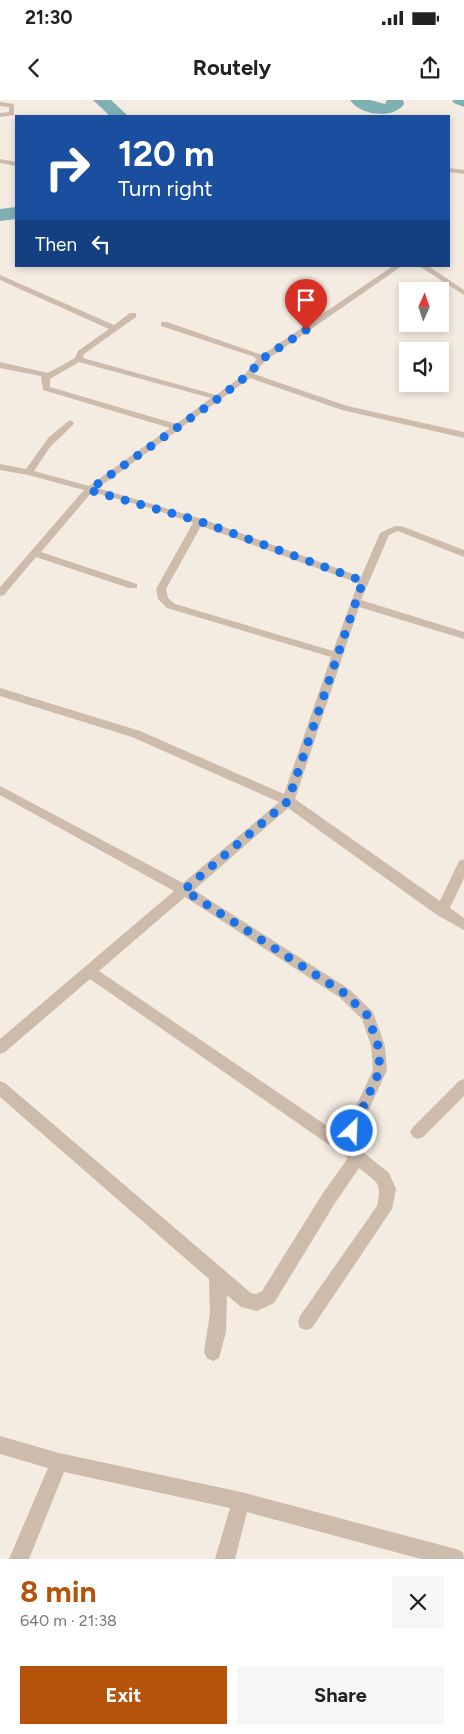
<!DOCTYPE html>
<meta charset="utf-8">
<style>
body{margin:0;font-family:Figtree,sans-serif;background:#f6f6f6;color:#222;height:100vh;display:flex;flex-direction:column;font-size:19px;white-space:nowrap}
*{box-sizing:border-box;margin:0}
p{font-size:16px;color:#767676}
.icon{flex:none;width:28px;height:28px;fill:none;stroke:currentColor;stroke-width:2;stroke-linecap:round;stroke-linejoin:round}
.map{position:relative;height:1459px;overflow:hidden}
.panel{display:flex;flex-direction:column;background:#fff;flex:1}
.panel>*{flex:none}
.banner{position:absolute;left:15px;top:15px;width:435px;height:152px;border-radius:0px;box-shadow:0 2px 8px #0003;background:#1a4fa0;color:#fff;overflow:hidden}
.needle{width:32px;rotate:3deg}
.buttons{position:absolute;left:399px;top:182px;display:grid;gap:10px}
.buttons a{display:grid;place-items:center;width:50px;height:50px;border-radius:0px;background:#fff;box-shadow:0 2px 8px #0003;font-size:25px}
.pin{position:absolute;display:grid;place-items:center;width:42px;height:42px;color:#fff;margin:-51px -21px;border-radius:50% 50% 50% 0;rotate:-45deg;box-shadow:0 0 5px #0007}
.pin .icon{rotate:45deg}
.me{position:absolute;width:55px;margin:-28px;rotate:24deg;stroke-linejoin:round;filter:drop-shadow(0 0 4px #0008)}
.turn{display:flex;align-items:center;gap:18px;height:105px;padding:0 20px;font-size:22px}
.turn .icon{width:65px;height:65px;stroke-width:2.5}
.turn b{display:block;font-size:35px;line-height:42px}
.then{display:flex;align-items:center;height:48px;padding:0 20px;background:#0003;gap:10px;font-size:19px}
.round{display:grid;place-items:center;flex:none;width:52px;height:52px;border-radius:0px;background:#f6f6f6}
.summary{display:flex;align-items:center;justify-content:space-between;height:85px;padding:0 20px}
h1{font-size:30px;font-weight:700;line-height:38px;color:#b45309}
.action{display:flex;gap:10px;margin-top:auto;padding:10px 20px}
.action a{flex:1;height:58px;border-radius:0px;background:#b45309;color:#fff;font-size:20px;font-weight:700;line-height:58px;text-align:center}
.action a+a{background:#f6f6f6;color:#222}
.status{display:flex;justify-content:space-between;align-items:center;height:35px;padding:0 25px;background:#fff;direction:ltr}
.status svg{height:14px;fill:currentColor}
header{display:flex;justify-content:space-between;align-items:center;height:65px;padding:0 20px;background:#fff;font-size:22px;font-weight:700}
.map>svg:first-child{display:block}
</style>
<div class="status"><b>21:30</b><svg viewBox="0 0 49 12"><path d="M0 12V9h3v3zM5 12V6h3v6zM10 12V3h3v9zM15 12V0h3v12zM26 1h20v11H26zM47 4h2v5h-2z"/></svg></div>
<header><svg class="icon" aria-label="back" viewBox="0 0 24 24"><path d="M15 5l-7 7 7 7"/></svg>Routely<svg class="icon" aria-label="share" viewBox="0 0 24 24"><path d="M12 15V3M7 8l5-5 5 5M5 13v7h14v-7"/></svg></header>
<div class="map">
<svg width="464" height="1459" viewBox="0 0 464 1459">
<rect width="100%" height="100%" fill="#f4ebe1"/>
<g fill="none" stroke-linecap="round" stroke-linejoin="round">
<!-- river -->
<path fill="#7fb0b2" fill-rule="evenodd" d="M 93,0 L 111,0 L 128,16 L 110,16 Z
M 350,0 L 370,0 L 385,4 L 387,0 L 403,0 L 404,4 C 393,20 360,15 350,0 Z
M 452,0 L 464,0 L 464,7 L 454,3 Z
M 16,107 L 16,119 L 0,121 L 0,109 Z"/>
<!-- minor -->
<path fill="#cdbbac" fill-rule="evenodd" d="M 0,2 L 14,4 L 14,15 L 0,17 L 0,13 L 9,12 L 9,7 L 0,6 Z
M 449,68 L 464,70 L 464,74 L 449,72 Z
M 393,166 L 402,166 L 265,261 L 254,274 L 347,306 L 464,332 L 464,338 L 342,310 L 250,278 L 98,388 L 202,419 L 361,477 L 380,433 L 395,426 L 401,426 L 464,450 L 464,457 L 398,431 L 389,435 L 361,500 L 464,532 L 464,539 L 359,507 L 295,699 L 440,801 L 459,761 L 464,759 L 464,778 L 450,808 L 464,818 L 464,830 L 437,815 L 288,708 L 194,790 L 349,889 L 373,912 L 385,946 L 387,970 L 353,1044 L 389,1073 L 396,1089 L 392,1109 L 312,1228 L 306,1230 L 300,1228 L 298,1222 L 300,1216 L 377,1106 C 382,1082 378,1083 359,1068 L 335,1103 L 274,1203 L 257,1211 L 241,1207 L 227,1195 L 226,1232 L 219,1258 L 213,1261 L 207,1258 L 204,1252 L 210,1213 L 209,1179 L 0,997 L 0,981 L 5,983 L 251,1193 L 256,1194 L 262,1191 L 323,1093 L 348,1058 L 90,879 L 5,952 L 0,954 L 0,939 L 174,791 L 0,695 L 0,686 L 183,783 L 279,702 L 132,637 L 0,596 L 0,588 L 140,631 L 284,694 L 331,557 L 167,508 L 158,499 L 156,489 L 193,423 L 150,408 L 92,392 L 41,452 L 137,484 L 137,488 L 129,488 L 36,457 L 4,495 L 0,496 L 0,487 L 84,390 L 28,375 L 0,370 L 0,364 L 26,369 L 49,337 L 70,320 L 74,323 L 73,325 L 50,347 L 34,371 L 89,386 L 170,328 L 43,290 L 41,276 L 0,268 L 0,262 L 48,273 L 75,258 L 78,251 L 109,229 L 0,180 L 0,175 L 114,225 L 130,213 L 136,213 L 136,217 L 84,254 L 83,258 L 216,295 L 246,273 L 257,259 L 252,256 L 161,226 L 161,222 L 167,222 L 262,255 ZM 79,262 L 211,298 L 176,324 L 50,287 L 50,279 ZM 201,426 L 358,483 L 333,551 L 175,504 L 168,498 L 166,489 ZM 185,797 L 339,897 L 362,919 L 371,946 L 373,970 L 342,1036 L 99,871 Z
M 464,979 L 464,996 L 423,1037 L 418,1039 L 413,1037 L 410,1032 L 413,1027 L 459,981 Z
M 0,1336 L 59,1353 L 241,1392 L 456,1449 L 463,1452 L 464,1459 L 421,1459 L 247,1412 L 235,1459 L 215,1459 L 230,1408 L 64,1372 L 29,1459 L 9,1459 L 48,1368 L 0,1354 Z"/>
<!-- tertiary -->
<path fill="#cdbbac" fill-rule="evenodd" d="M 0,59 L 16,62 L 16,66 L 0,63 Z
M 419,166 L 428,166 L 464,190 L 464,195 Z"/>
</g>
<g fill="none" stroke-linecap="round" stroke-linejoin="round">
<!-- route -->
<path stroke="#1a73e8" stroke-width="9" stroke-dasharray="0 16.2" d="M 306,230 L 262,259 L 249,274 L 219,298 L 89,390 L 199,421 L 363,481 L 288,701 L 184,790 L 344,893 L 368,916 L 378,946 L 380,970 L 352,1031"/>
</g>
</svg>
<div class="buttons">
<a><svg class="needle" viewBox="-14 -14 28 28"><path d="M0-13l5 13h-10z" fill="#e53935"/><path d="M0 13l5-13h-10z" fill="#767676"/></svg></a>
<a><svg class="icon" aria-label="sound" viewBox="0 0 24 24"><path d="M4 9h4l5-4v14l-5-4H4zM17 9q2 3 0 6"/></svg></a>
</div>
<div class="pin" style="left:306px;top:230px;background:#d93025"><svg class="icon" aria-label="arrive" viewBox="0 0 24 24"><path d="M6 21V4h12l-3 4 3 4H6"/></svg></div>
<svg class="me" style="left:352px;top:1031px" viewBox="-20 -20 40 40"><circle r="17" fill="#1a73e8" stroke="#fff" stroke-width="3"/><path d="M0-11L8 9 0 5-8 9z" fill="#fff"/></svg>
<div class="banner">
<div class="turn"><svg class="icon" aria-label="right" viewBox="0 0 24 24"><path d="M7 20v-9h11M14 6l5 5-5 5"/></svg><div><b>120 m</b>Turn right</div></div>
<div class="then">Then<svg class="icon" aria-label="left" viewBox="0 0 24 24"><path d="M17 20v-9H6M10 6l-5 5 5 5"/></svg></div>
</div>
</div>
<section class="panel">
<div class="summary"><div><h1>8 min</h1><p>640 m · 21:38</p></div><a class="round"><svg class="icon" aria-label="close" viewBox="0 0 24 24"><path d="M6 6l12 12M18 6L6 18"/></svg></a></div>
<div class="action"><a>Exit</a><a>Share</a></div>
</section>
